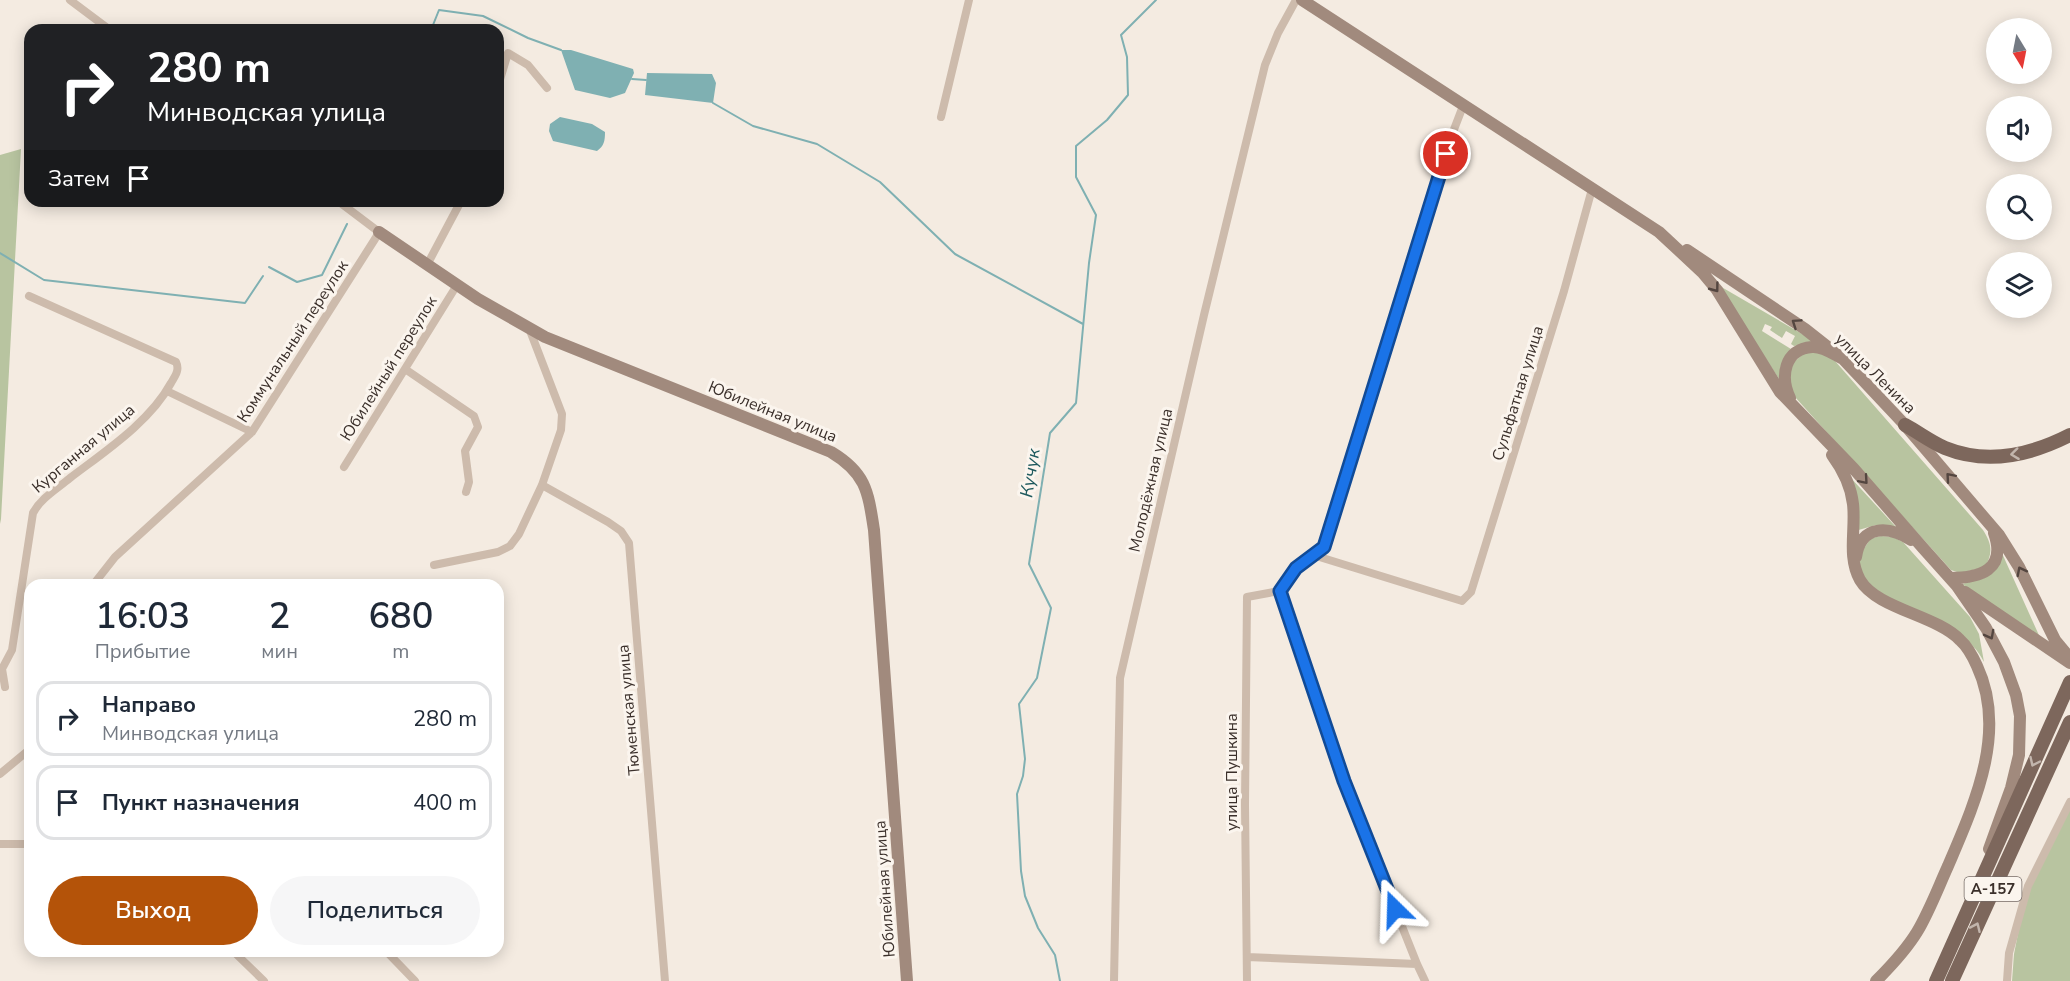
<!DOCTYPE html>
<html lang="ru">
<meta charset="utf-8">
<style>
body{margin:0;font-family:"Nunito Sans",sans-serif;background:#f6f6f7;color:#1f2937;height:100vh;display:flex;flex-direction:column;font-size:22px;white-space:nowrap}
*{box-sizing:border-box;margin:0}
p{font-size:20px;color:#747a83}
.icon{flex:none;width:33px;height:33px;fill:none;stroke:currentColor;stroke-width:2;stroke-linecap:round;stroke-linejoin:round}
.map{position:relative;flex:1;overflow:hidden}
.drawer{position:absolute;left:24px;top:579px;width:480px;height:378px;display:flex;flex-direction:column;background:#fff;border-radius:18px;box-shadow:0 3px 15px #0003}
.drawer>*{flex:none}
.top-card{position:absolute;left:24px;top:24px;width:480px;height:183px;border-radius:18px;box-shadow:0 3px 15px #0003;background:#202124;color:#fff;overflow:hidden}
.needle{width:39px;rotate:170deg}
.buttons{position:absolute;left:1986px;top:18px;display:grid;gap:12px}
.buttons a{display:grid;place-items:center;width:66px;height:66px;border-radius:50%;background:#fff;box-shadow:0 3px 15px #0003;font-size:30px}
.pin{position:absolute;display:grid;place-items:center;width:51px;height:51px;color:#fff;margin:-26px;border:3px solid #fff;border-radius:50%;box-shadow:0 2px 6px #0007}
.me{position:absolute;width:66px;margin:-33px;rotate:338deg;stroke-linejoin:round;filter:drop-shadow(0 0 4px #0008)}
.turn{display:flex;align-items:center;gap:21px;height:126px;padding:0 24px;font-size:27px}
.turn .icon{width:78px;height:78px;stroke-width:2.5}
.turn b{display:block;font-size:42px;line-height:51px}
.then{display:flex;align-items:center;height:57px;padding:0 24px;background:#0003;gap:12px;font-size:22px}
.eta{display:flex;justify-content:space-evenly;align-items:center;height:102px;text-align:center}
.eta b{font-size:36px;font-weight:600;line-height:42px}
.action{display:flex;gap:12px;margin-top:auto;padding:12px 24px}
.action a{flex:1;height:69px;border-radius:36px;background:#b45309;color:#fff;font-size:24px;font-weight:600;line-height:69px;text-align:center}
.action a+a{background:#f6f6f7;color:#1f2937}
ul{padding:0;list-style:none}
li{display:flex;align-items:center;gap:18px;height:75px;margin:0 12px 9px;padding:0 12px;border:3px solid #e0e1e3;border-radius:18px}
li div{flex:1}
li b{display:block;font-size:22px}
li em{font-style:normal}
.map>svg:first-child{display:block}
</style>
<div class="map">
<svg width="2070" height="981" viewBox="0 0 2070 981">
<rect width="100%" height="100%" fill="#f4ebe1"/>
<!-- green -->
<path fill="#b8c4a0" d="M 21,149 L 1,519 L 0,524 L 0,155 Z
M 1718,285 L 1816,342 L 1794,346 L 1791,344 L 1795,336 L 1786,331 L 1782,338 L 1770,330 L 1772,327 L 1765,324 L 1762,331 L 1791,349 L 1781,366 L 1779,379 Z
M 1822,352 L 1835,361 L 1983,530 C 1992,544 1993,553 1985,567 L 1960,573 L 1951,570 L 1795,397 L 1788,383 L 1792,364 L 1804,353 Z
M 1850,477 L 1896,527 L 1876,525 L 1855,531 Z
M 1882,536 L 1893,537 L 1903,542 L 1970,617 L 1979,634 L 1984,662 C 1963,615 1874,612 1861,570 C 1859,566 1860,560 1859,556 L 1871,538 Z
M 2001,551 L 2042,642 L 1962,584 L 1984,578 Z
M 2070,806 L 2070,981 L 2012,981 L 2014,954 L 2026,893 Z"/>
<!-- water -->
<path fill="#7fb0b2" d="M 561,50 L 571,50 L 633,69 L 634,73 L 625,93 L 610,98 L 575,90 Z
M 647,73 L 712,74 L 716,83 L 713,103 L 645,95 Z
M 560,117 L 592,124 L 605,132 C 605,141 604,146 597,151 L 553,141 L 549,131 L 550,124 Z"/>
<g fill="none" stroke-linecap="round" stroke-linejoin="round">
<!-- stream -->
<path stroke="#7fb0b2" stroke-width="2" d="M 431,30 L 439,10 L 483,16 L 528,38 L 561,50
M 632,79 L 646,80
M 713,103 L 753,126 L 817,144 L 880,182 L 955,254 L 1083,324
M 355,206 L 358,201
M 0,253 L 44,280 L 245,303 L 263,276
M 269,267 L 297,282 L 322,275 L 347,224
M 1060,981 L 1055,955 L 1038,928 L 1025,896 L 1021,871 L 1017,794 L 1023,776 L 1025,759 L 1019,704 L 1037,678 L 1051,608 L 1029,564 L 1050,433 L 1076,403 L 1089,263 L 1096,215 L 1076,177 L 1076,146 L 1107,120 L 1128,95 L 1127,57 L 1121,35 L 1156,0"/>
<!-- street -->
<path stroke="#cdbbac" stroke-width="8" d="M 70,0 L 110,30
M 498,86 L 508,53 L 528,65 L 547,88
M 941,117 L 969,0
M 427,265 L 461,201
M 405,369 L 474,416 L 478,427 L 465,451 L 469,482 L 466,492
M 167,391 L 252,432
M 344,467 L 457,285
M 542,485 L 608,522 L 621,531 L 629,543 L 665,981
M 1313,555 L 1462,601 L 1471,592 L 1564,291 L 1592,189
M 434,565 L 498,552 L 510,546 L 519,534 L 542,485 L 561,430 L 562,414 L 529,328
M 93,585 L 115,557 L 252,432 L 375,239 L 379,232 L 338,201
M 1279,591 L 1296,568 L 1324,547 L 1453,132 L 1463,106
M 1279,591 L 1344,781 L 1417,964 L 1425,981
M 5,687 L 2,669 L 12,650 L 33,513 C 41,498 57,489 70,478 C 104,452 150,422 171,383 C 175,376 180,370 176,362 L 29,296
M 0,774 L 30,749
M 0,844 L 30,844
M 233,951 L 264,981
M 386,951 L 415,981
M 1247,957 L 1417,964
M 1114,981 L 1120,678 L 1204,315 L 1265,65 L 1278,33 L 1296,0
M 1247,981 L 1245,805 L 1247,597 L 1279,591
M 2007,981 L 2009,953 L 2028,886 L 2070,802"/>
<!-- secondary -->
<path stroke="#a18a7d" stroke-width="12" d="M 1302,0 L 1659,232 L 1702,272 L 1717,290 L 1780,392 L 1854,469 L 1923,548 L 1957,586 L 1986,628 L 2004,662 L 2016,695 L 2020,716 L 2019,755 L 2011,788 L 1989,849
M 379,232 L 478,299 L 545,337 L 831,452 C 866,473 868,491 874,530 L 907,981
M 1687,250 L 1805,329 L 1843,359 L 1905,425 L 1999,535 L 2019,567 L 2055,640 L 2070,658
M 1790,398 C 1780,377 1784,349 1812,347 C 1823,346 1833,354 1843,359
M 1832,455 C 1843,470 1851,486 1853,504 C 1856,530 1847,556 1860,580 C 1877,609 1936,615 1960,640 C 1968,647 1973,657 1977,666 C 2008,732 1974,805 1948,866 C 1938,888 1929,912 1917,932 C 1906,950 1891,966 1876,981
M 1856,557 C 1861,524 1889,526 1911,540
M 1950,578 C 1980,578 2007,570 1994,533
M 1965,592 L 2070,663"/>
<!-- primary -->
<path stroke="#7d675c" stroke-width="14" d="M 1905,425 C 1918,432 1931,442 1945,448 C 1987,465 2031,455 2070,435
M 1936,981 L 2070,682
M 1952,981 L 2070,722"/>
</g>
<!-- one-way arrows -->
<defs><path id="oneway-chevron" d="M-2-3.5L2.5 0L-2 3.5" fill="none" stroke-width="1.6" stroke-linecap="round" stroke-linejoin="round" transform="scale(1.5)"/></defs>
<g stroke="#544640">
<use href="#oneway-chevron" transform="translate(1715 288) rotate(53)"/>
<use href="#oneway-chevron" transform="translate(1796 323) rotate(-146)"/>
<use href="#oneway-chevron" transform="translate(1950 477) rotate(-131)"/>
<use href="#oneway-chevron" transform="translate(1864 480) rotate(49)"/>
<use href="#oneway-chevron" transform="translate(2021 571) rotate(-117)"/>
<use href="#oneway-chevron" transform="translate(1990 635) rotate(62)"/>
</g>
<g stroke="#c2b5ac">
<use href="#oneway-chevron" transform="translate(2015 454) rotate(173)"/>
<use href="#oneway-chevron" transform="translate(2034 762) rotate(115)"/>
<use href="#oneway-chevron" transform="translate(1976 927) rotate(-66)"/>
</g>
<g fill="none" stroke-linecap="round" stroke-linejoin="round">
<defs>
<path id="route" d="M 1395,909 L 1344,781 L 1280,591 L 1296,568 L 1324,547 L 1446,154"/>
</defs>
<!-- route casing -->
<use href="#route" stroke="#114b97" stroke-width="15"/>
<!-- route -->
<use href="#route" stroke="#1a73e8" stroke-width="10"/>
</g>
<g text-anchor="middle" stroke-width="6" stroke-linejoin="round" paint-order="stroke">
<!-- shield labels -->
<rect fill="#fbf5ee" stroke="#756b66" stroke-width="1.5" x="1964.5" y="877" width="57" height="24" rx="4.5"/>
<g font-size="15" font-weight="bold" fill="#3b302b">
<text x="1993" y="894">А-157</text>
</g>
<!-- street labels -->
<g font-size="16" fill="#3b302b" stroke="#fbf5ee">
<text transform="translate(292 341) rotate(-57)" y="6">Коммунальный переулок</text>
<text transform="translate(388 368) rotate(-58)" y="6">Юбилейный переулок</text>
<text transform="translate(1876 373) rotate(45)" y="6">улица Ленина</text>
<text transform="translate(1517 393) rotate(-73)" y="6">Сульфатная улица</text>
<text transform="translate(773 411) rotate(22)" y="6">Юбилейная улица</text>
<text transform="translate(83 448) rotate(-40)" y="6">Курганная улица</text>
<text transform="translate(1150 480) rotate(-77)" y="6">Молодёжная улица</text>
<text transform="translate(628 710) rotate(-95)" y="6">Тюменская улица</text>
<text transform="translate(1231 772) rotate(-90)" y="6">улица Пушкина</text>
<text transform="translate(884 889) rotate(-94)" y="6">Юбилейная улица</text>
</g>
<!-- water labels -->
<g font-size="18" font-style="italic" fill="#1f5a5e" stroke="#fbf5ee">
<text transform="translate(1030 473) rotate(-81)" y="6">Кучук</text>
</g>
</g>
</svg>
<div class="buttons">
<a><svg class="needle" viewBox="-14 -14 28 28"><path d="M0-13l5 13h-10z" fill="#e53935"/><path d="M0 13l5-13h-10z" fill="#747a83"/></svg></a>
<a><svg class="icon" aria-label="sound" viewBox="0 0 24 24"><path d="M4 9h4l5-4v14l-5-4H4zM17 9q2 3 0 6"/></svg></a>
<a><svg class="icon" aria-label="search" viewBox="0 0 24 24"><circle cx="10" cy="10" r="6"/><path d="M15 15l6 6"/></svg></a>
<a><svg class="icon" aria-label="layers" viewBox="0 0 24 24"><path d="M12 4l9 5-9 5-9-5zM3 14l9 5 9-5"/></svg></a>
</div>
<div class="pin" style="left:1446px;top:154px;background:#d93025"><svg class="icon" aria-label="arrive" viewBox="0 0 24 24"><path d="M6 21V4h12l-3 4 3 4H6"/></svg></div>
<svg class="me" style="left:1395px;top:909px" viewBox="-20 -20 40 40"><path d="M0-17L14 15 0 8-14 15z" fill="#1a73e8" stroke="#fff" stroke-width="4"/></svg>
<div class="top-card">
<div class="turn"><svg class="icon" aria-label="right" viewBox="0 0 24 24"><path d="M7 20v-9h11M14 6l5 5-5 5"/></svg><div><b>280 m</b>Минводская улица</div></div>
<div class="then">Затем<svg class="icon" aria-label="arrive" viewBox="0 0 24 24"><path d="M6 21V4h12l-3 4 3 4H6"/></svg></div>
</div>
<section class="drawer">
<div class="eta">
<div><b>16:03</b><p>Прибытие</p></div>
<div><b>2</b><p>мин</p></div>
<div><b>680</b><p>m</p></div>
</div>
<ul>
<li><svg class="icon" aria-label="right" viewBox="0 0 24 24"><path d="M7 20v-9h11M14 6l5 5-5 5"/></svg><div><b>Направо</b><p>Минводская улица</p></div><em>280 m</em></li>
<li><svg class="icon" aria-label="arrive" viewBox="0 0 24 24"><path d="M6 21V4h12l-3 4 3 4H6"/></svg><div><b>Пункт назначения</b></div><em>400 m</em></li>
</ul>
<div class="action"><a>Выход</a><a>Поделиться</a></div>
</section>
</div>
